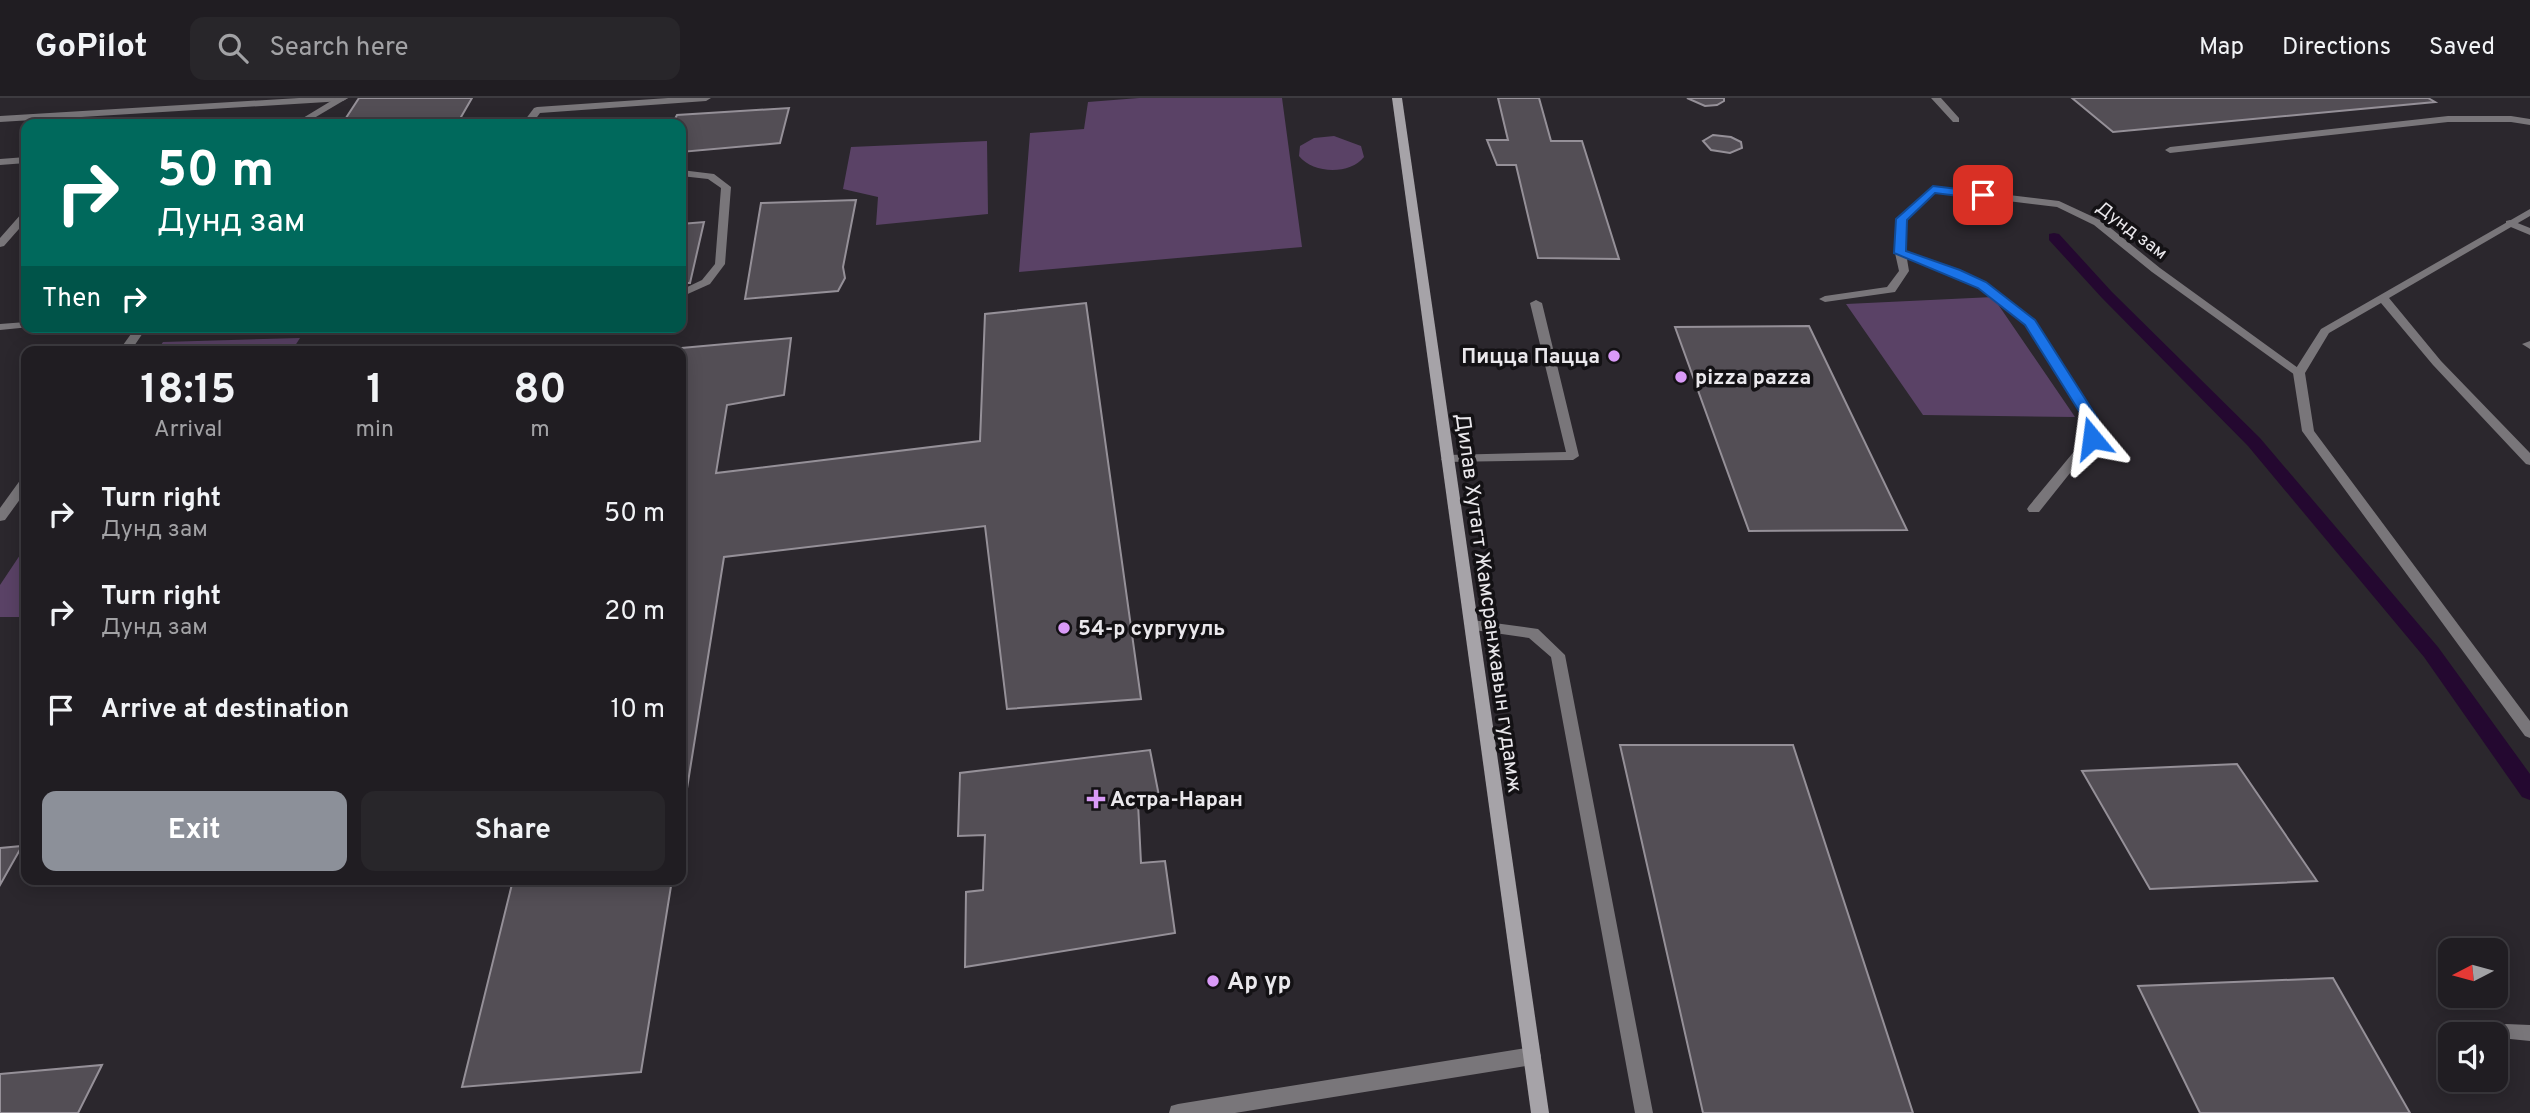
<!DOCTYPE html>
<meta charset="utf-8">
<style>
body{margin:0;font-family:Overpass,sans-serif;background:#28262a;color:#f1f3f6;height:100vh;display:flex;flex-direction:column;font-size:26px;white-space:nowrap}
*{box-sizing:border-box;margin:0}
p{font-size:23px;color:#a2a2a5}
.icon{flex:none;width:38px;height:38px;fill:none;stroke:currentColor;stroke-width:2;stroke-linecap:round;stroke-linejoin:round}
.map{position:relative;flex:1;overflow:hidden}
.details{position:absolute;left:21px;top:248px;width:665px;height:539px;display:flex;flex-direction:column;background:#201d22;border-radius:14px;box-shadow:0 4px 18px #0003,0 0 0 2px #3d3b40}
.details>*{flex:none}
.banner{position:absolute;left:21px;top:21px;width:665px;height:214px;border-radius:14px;box-shadow:0 4px 18px #0003,0 0 0 2px #3d3b40;background:#00695c;color:#fff;overflow:hidden}
.needle{width:46px;rotate:264deg}
.buttons{position:absolute;left:2438px;top:840px;display:grid;gap:14px}
.buttons a{display:grid;place-items:center;width:70px;height:70px;border-radius:14px;background:#201d22;box-shadow:0 4px 18px #0003,0 0 0 2px #3d3b40;font-size:35px}
.pin{position:absolute;display:grid;place-items:center;width:60px;height:60px;color:#fff;margin:-30px;border-radius:14px;box-shadow:0 4px 10px #0006}
.me{position:absolute;width:77px;margin:-38px;rotate:344deg;stroke-linejoin:round;filter:drop-shadow(0 0 5px #0008)}
.turn{display:flex;align-items:center;gap:24px;height:147px;padding:0 21px;font-size:32px}
.turn .icon{width:91px;height:91px;stroke-width:2.5}
.turn b{display:block;font-size:49px;line-height:60px}
.then{display:flex;align-items:center;height:66px;padding:0 21px;background:#0003;gap:14px;font-size:26px}
.eta{display:flex;justify-content:space-evenly;align-items:center;height:119px;text-align:center}
.eta b{font-size:42px;font-weight:700;line-height:49px}
.action{display:flex;gap:14px;margin-top:auto;padding:14px 21px}
.action a{flex:1;height:80px;border-radius:14px;background:#8c9099;color:#fff;font-size:28px;font-weight:700;line-height:80px;text-align:center}
.action a+a{background:#28262a;color:#f1f3f6}
ul{padding:0;list-style:none}
li{display:flex;align-items:center;gap:21px;height:98px;padding:0 21px}
li div{flex:1}
li b{display:block;font-size:26px}
li em{font-style:normal}
header{display:flex;align-items:center;gap:42px;box-sizing:border-box;height:98px;padding:0 35px;background:#201d22;border-bottom:2px solid #3d3b40}
header strong{font-size:33px}
nav{display:flex;gap:38px;margin-inline-start:auto;font-size:24px}
.search{width:490px;height:63px;background:#28262a;display:flex;align-items:center;gap:18px;box-sizing:border-box;padding:0 24px;border-radius:14px;color:#a2a2a5;font-size:26px}
.map>svg:first-child{display:block}
</style>
<header>
<strong>GoPilot</strong>
<div class="search"><svg class="icon" aria-label="search" viewBox="0 0 24 24"><circle cx="10" cy="10" r="6"/><path d="M15 15l6 6"/></svg>Search here</div>
<nav><a>Map</a><a>Directions</a><a>Saved</a></nav>
</header>
<div class="map">
<svg width="2530" height="1015" viewBox="0 0 2530 1015">
<rect width="100%" height="100%" fill="#2b272d"/>
<!-- green -->
<path fill="#5a4266" d="M 1139,0 L 1282,0 L 1302,149 L 1019,174 L 1030,35 L 1084,31 L 1088,4 Z
M 1334,38 L 1361,48 L 1364,59 C 1350,77 1313,76 1299,58 L 1300,48 L 1314,40 Z
M 987,43 L 988,116 L 876,127 L 878,99 L 843,91 L 851,49 Z
M 1993,199 L 2075,319 L 1923,317 L 1846,206 Z
M 300,240 L 291,254 L 156,254 L 163,244 Z
M 26,448 L 26,519 L 0,519 L 0,487 Z"/>
<g fill="none" stroke-linecap="round" stroke-linejoin="round">
<!-- stream -->
<path fill="#240830" fill-rule="evenodd" d="M 2054,135 L 2059,136 L 2112,194 L 2260,340 L 2438,549 L 2530,676 L 2530,702 L 2522,699 L 2424,559 L 2248,348 L 2102,200 L 2049,142 L 2049,136 Z"/>
</g>
<!-- building -->
<path fill="#534e55" stroke="#959098" stroke-width="2" d="M 359,0 L 472,0 L 457,26 L 342,26 Z
M 1498,0 L 1539,0 L 1551,43 L 1582,43 L 1619,161 L 1538,160 L 1516,67 L 1497,67 L 1487,42 L 1508,42 Z
M 1687,0 L 1724,0 L 1724,3 L 1717,7 L 1705,8 Z
M 2072,0 L 2428,0 L 2435,4 L 2113,34 Z
M 789,10 L 780,45 L 681,54 L 681,26 L 672,26 L 677,17 Z
M 1713,37 L 1731,39 L 1741,44 L 1742,50 L 1730,55 L 1711,52 L 1703,43 Z
M 856,102 L 843,169 L 845,180 L 838,193 L 745,201 L 761,105 Z
M 704,124 L 690,185 L 681,185 L 681,126 Z
M 1086,205 L 1141,601 L 1007,611 L 985,428 L 724,459 L 681,728 L 681,254 L 637,254 L 791,240 L 784,297 L 727,307 L 716,375 L 980,343 L 985,216 Z
M 1809,228 L 1907,432 L 1749,433 L 1675,229 Z
M 1620,647 L 1793,647 L 1913,1015 L 1703,1015 Z
M 1150,652 L 1160,703 L 1138,705 L 1141,765 L 1165,763 L 1175,835 L 965,869 L 966,794 L 983,792 L 985,737 L 958,738 L 960,675 Z
M 2237,666 L 2317,783 L 2150,791 L 2082,673 Z
M 22,748 L 0,787 L 0,750 Z
M 513,782 L 672,782 L 641,974 L 462,989 Z
M 2333,880 L 2410,1015 L 2200,1015 L 2138,888 Z
M 102,967 L 78,1015 L 0,1015 L 0,976 Z"/>
<g fill="none" stroke-linecap="round" stroke-linejoin="round">
<!-- service -->
<path fill="#79767a" fill-rule="evenodd" d="M 299,0 L 348,0 L 343,3 L 0,24 L 0,18 Z
M 2448,18 L 2511,18 L 2530,21 L 2530,27 L 2511,24 L 2448,24 L 2170,55 L 2165,52 L 2170,49 Z
M 1933,88 L 2059,103 L 2102,123 L 2160,170 L 2305,275 L 2299,279 L 2295,277 L 2152,174 L 2094,127 L 2057,109 L 1935,94 L 1906,122 L 1905,153 L 1960,172 L 1986,185 L 2034,223 L 2097,321 L 2098,340 L 2039,414 L 2029,414 L 2027,411 L 2029,408 L 2086,339 L 2085,321 L 2026,227 L 1978,189 L 1952,176 L 1907,161 L 1909,173 L 1895,194 L 1825,204 L 1819,201 L 1825,198 L 1887,189 L 1899,173 L 1895,155 L 1896,121 Z
M 2510,122 L 2530,130 L 2530,137 L 2506,127 L 2506,123 Z
M 1536,202 L 1542,205 L 1579,358 L 1573,362 L 1443,364 L 1441,361 L 1447,357 L 1566,354 L 1530,205 Z
M 2530,243 L 2530,251 L 2522,246 Z
M 1472,522 L 1538,531 L 1565,557 L 1653,1015 L 1635,1015 L 1551,559 L 1529,540 L 1467,531 L 1465,527 L 1467,523 Z"/>
<!-- minor -->
<path fill="#79767a" fill-rule="evenodd" d="M 336,0 L 348,0 L 304,26 L 293,26 Z
M 668,0 L 711,0 L 706,3 L 540,15 L 532,26 L 522,26 L 534,10 L 537,9 Z
M 1931,0 L 1941,0 L 1959,20 L 1959,24 L 1953,24 Z
M 26,59 L 26,65 L 0,67 L 0,61 Z
M 681,72 L 714,76 L 731,89 L 725,166 L 710,186 L 681,199 L 681,192 L 702,182 L 715,166 L 721,90 L 708,81 L 681,78 Z
M 2530,111 L 2530,118 L 2389,200 L 2441,263 L 2530,355 L 2530,367 L 2526,366 L 2433,267 L 2381,205 L 2329,235 L 2305,275 L 2314,333 L 2530,623 L 2530,640 L 2525,638 L 2302,333 L 2293,275 L 2321,231 Z
M 26,114 L 26,123 L 4,148 L 0,149 L 0,140 L 22,115 Z
M 26,224 L 26,229 L 30,229 L 0,232 L 0,226 Z
M 136,229 L 147,229 L 130,254 L 118,254 Z
M 26,380 L 26,393 L 5,422 L 0,423 L 0,410 L 21,381 Z
M 2506,926 L 2530,927 L 2530,943 L 2500,940 L 2497,934 L 2500,928 Z
M 1532,949 L 1539,952 L 1541,958 L 1539,964 L 1532,967 L 1235,1015 L 1169,1015 L 1171,1008 L 1178,1006 Z"/>
<!-- secondary -->
<path fill="#a6a3a8" fill-rule="evenodd" d="M 1392,0 L 1402,0 L 1549,1015 L 1531,1015 Z"/>
</g>
<!-- route -->
<path fill="#1a73e8" stroke="#114b97" stroke-width="2" d="M 1933,88 L 1983,94 L 1989,97 L 1983,101 L 1935,95 L 1907,122 L 1906,153 L 1960,172 L 1986,184 L 2035,222 L 2098,321 L 2097,343 L 2092,344 L 2085,340 L 2084,321 L 2025,227 L 1978,190 L 1894,155 L 1896,121 Z"/>
<!-- markers -->
<g fill="#d99af7" stroke="#131114" stroke-width="2.5">
<circle cx="1614" cy="258" r="7"/>
<circle cx="1681" cy="279" r="7"/>
<circle cx="1064" cy="530" r="7"/>
<path d="M1092.5 690.5h7v7h7v7h-7v7h-7v-7h-7v-7h7z"/>
<circle cx="1213" cy="883" r="7"/>
</g>
<g text-anchor="middle" stroke-width="7" stroke-linejoin="round" paint-order="stroke">
<!-- far-street labels -->
<g font-size="18" fill="#eae8ec" stroke="#131114">
<text transform="translate(2132 132) rotate(37)" y="6">Дунд зам</text>
</g>
<!-- poi labels -->
<g font-size="21" font-weight="bold" fill="#eae8ec" stroke="#131114" text-anchor="start">
<text x="1600" y="265" text-anchor="end">Пицца Пацца</text>
<text x="1695" y="286">pizza pazza</text>
<text x="1078" y="537">54-р сургууль</text>
<text x="1110" y="708">Астра-Наран</text>
</g>
<!-- street labels -->
<g font-size="21" fill="#eae8ec" stroke="#131114">
<text transform="translate(1489 505) rotate(82)" y="7">Дилав Хутагт Жамсранжавын гудамж</text>
</g>
<!-- near-poi labels -->
<g font-size="24" font-weight="bold" fill="#eae8ec" stroke="#131114" text-anchor="start">
<text x="1227" y="891">Ар үр</text>
</g>
</g>
</svg>
<div class="buttons">
<a><svg class="needle" viewBox="-14 -14 28 28"><path d="M0-13l5 13h-10z" fill="#e53935"/><path d="M0 13l5-13h-10z" fill="#a2a2a5"/></svg></a>
<a><svg class="icon" aria-label="sound" viewBox="0 0 24 24"><path d="M4 9h4l5-4v14l-5-4H4zM17 9q2 3 0 6"/></svg></a>
</div>
<div class="pin" style="left:1983px;top:97px;background:#d93025"><svg class="icon" aria-label="arrive" viewBox="0 0 24 24"><path d="M6 21V4h12l-3 4 3 4H6"/></svg></div>
<svg class="me" style="left:2092px;top:340px" viewBox="-20 -20 40 40"><path d="M0-17L14 15 0 8-14 15z" fill="#1a73e8" stroke="#fff" stroke-width="4"/></svg>
<div class="banner">
<div class="turn"><svg class="icon" aria-label="right" viewBox="0 0 24 24"><path d="M7 20v-9h11M14 6l5 5-5 5"/></svg><div><b>50 m</b>Дунд зам</div></div>
<div class="then">Then<svg class="icon" aria-label="right" viewBox="0 0 24 24"><path d="M7 20v-9h11M14 6l5 5-5 5"/></svg></div>
</div>
<section class="details">
<div class="eta">
<div><b>18:15</b><p>Arrival</p></div>
<div><b>1</b><p>min</p></div>
<div><b>80</b><p>m</p></div>
</div>
<ul>
<li><svg class="icon" aria-label="right" viewBox="0 0 24 24"><path d="M7 20v-9h11M14 6l5 5-5 5"/></svg><div><b>Turn right</b><p>Дунд зам</p></div><em>50 m</em></li>
<li><svg class="icon" aria-label="right" viewBox="0 0 24 24"><path d="M7 20v-9h11M14 6l5 5-5 5"/></svg><div><b>Turn right</b><p>Дунд зам</p></div><em>20 m</em></li>
<li><svg class="icon" aria-label="arrive" viewBox="0 0 24 24"><path d="M6 21V4h12l-3 4 3 4H6"/></svg><div><b>Arrive at destination</b></div><em>10 m</em></li>
</ul>
<div class="action"><a>Exit</a><a>Share</a></div>
</section>
</div>
